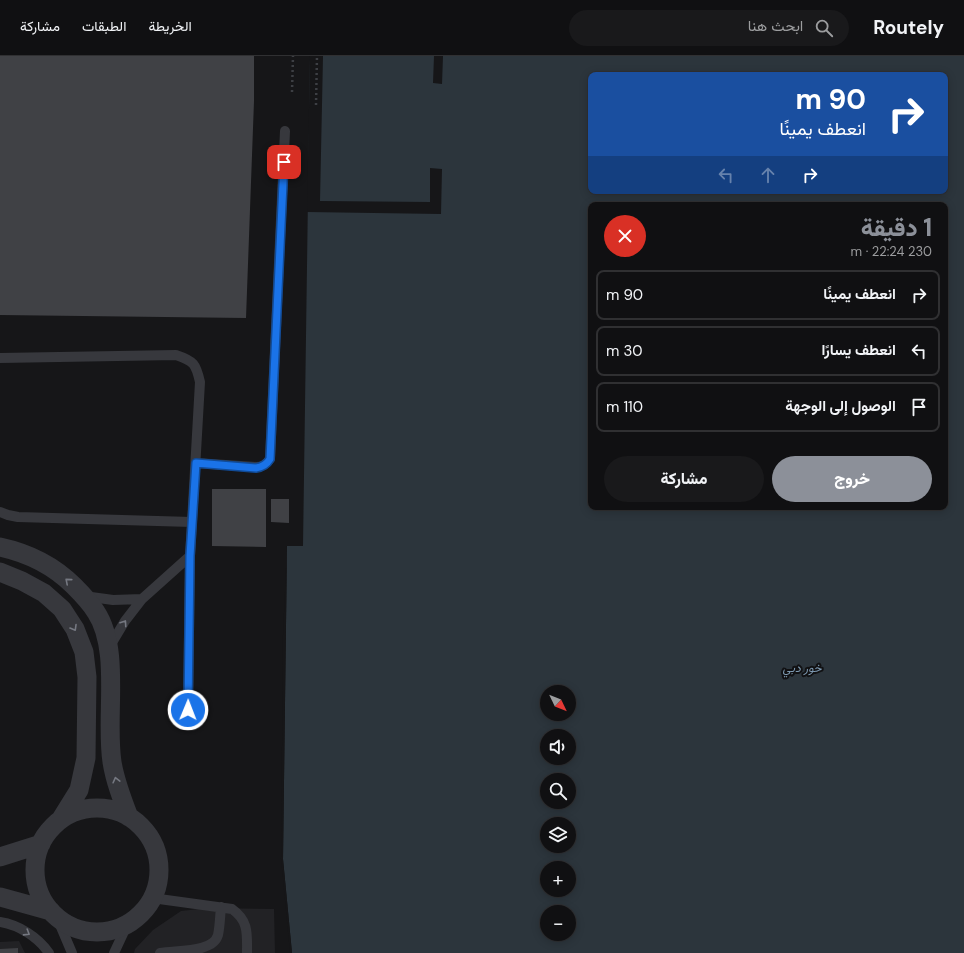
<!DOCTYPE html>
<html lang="ar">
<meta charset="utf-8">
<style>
body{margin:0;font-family:"DM Sans",Vazirmatn,sans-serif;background:#19191b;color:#f1f3f6;direction:rtl;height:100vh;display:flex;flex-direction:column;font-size:15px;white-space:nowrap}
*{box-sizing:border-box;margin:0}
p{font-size:13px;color:#9c9d9f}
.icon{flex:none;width:22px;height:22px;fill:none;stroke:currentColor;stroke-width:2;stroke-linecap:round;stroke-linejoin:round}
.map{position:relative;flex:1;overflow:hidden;direction:ltr}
.side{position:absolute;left:588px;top:146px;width:360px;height:308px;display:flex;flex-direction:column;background:#101012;border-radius:8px;box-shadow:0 2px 10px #0003,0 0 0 1px #303032;direction:rtl}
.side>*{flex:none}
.top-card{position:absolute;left:588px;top:16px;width:360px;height:122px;border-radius:8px;box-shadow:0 2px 10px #0003,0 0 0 1px #303032;direction:rtl;background:#1a4fa0;color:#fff;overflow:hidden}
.needle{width:26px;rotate:133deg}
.controls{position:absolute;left:540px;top:629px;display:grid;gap:8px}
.controls a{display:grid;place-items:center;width:36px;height:36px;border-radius:50%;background:#101012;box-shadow:0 2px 10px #0003,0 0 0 1px #303032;font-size:20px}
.pin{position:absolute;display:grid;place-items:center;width:34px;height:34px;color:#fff;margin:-17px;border-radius:8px;box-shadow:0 2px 6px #0006}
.me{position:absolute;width:44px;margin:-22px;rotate:1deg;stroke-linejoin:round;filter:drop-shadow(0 0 3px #0008)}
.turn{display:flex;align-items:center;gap:14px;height:84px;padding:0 16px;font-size:18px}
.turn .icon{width:52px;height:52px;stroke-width:2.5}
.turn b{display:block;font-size:28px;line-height:34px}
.lanes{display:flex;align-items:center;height:38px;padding:0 16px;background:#0003;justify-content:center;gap:20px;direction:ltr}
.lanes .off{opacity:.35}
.round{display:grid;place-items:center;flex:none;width:42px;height:42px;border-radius:21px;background:#19191b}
.headline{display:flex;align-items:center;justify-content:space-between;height:68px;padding:0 16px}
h1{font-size:24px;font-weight:800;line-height:30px;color:#8c9099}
.action{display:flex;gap:8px;margin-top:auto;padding:8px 16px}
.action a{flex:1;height:46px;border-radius:24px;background:#8c9099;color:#fff;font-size:16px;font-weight:800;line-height:46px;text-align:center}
.action a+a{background:#19191b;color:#f1f3f6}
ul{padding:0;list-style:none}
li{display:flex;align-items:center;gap:12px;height:50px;margin:0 8px 6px;padding:0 8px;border:2px solid #303032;border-radius:8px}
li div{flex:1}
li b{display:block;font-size:15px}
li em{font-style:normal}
header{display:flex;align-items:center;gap:24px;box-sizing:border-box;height:56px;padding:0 20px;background:#101012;border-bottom:1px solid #303032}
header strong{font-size:19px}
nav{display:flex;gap:22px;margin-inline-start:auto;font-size:14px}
.search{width:280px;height:36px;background:#19191b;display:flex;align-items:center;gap:10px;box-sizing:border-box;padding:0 14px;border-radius:22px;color:#9c9d9f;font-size:15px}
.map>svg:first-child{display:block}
</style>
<header>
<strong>Routely</strong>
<div class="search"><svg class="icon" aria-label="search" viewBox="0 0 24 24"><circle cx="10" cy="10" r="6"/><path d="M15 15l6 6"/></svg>ابحث هنا</div>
<nav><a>الخريطة</a><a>الطبقات</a><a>مشاركة</a></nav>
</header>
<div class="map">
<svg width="964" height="897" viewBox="0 0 964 897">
<rect width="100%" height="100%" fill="#161618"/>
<!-- built -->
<path fill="#222225" d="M 208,852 L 274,853 L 275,897 L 134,897 L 135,893 L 153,874 L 181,855 Z
M 19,885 L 25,897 L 0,897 L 0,886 Z"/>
<!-- water -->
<path fill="#2c353c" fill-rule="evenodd" d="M 310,0 L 964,0 L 964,897 L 292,897 L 283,803 L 287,490 L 303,490 ZM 591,19 L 945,19 L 945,135 L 591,135 ZM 591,149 L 945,149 L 945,451 L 591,451 ZM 547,636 L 569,636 L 569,658 L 547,658 ZM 547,680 L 569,680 L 569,702 L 547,702 ZM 547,724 L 569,724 L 569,746 L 547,746 ZM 547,768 L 569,768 L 569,790 L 547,790 ZM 547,812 L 569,812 L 569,834 L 547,834 ZM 547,856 L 569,856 L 569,878 L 547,878 Z"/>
<!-- pier -->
<path fill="#161618" d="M 310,0 L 323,0 L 320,145 L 430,146 L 430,112 L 442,113 L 441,158 L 307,156 Z
M 434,0 L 443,0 L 442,28 L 433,27 Z
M 287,490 L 283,803 L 292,897 L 290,897 L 281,803 L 283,579 Z"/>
<!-- building -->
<path fill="#404145" d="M 0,0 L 254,0 L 254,45 L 246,262 L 0,259 Z
M 212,433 L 266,433 L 266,491 L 212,490 Z
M 271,443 L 289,443 L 289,467 L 271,466 Z
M 18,892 L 18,897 L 0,897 L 0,893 Z"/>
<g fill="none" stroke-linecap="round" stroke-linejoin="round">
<!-- path -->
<path stroke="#3d3f44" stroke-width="2.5" stroke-dasharray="2 3" stroke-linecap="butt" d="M 292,36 L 293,0
M 316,49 L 317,0"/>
<!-- lane -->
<path stroke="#37383d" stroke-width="10" d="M 0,302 L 176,299 C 194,305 196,308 200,326 L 192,466 L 18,461 L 8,459 L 0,456
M 196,407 L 256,411 C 263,411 266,408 270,403 L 285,75
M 84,540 L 113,544 L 142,543
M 110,590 L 125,565 L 142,543 L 190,500
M 188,654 L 190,500 L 192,466
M 152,842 L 232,853 C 249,865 247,878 247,897
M 54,858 L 61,871 L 72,897
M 0,866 C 19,869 38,881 49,897
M 114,897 L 128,867
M 160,897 C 177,894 213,897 218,879 C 220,870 220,860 221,851"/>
<!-- street -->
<path stroke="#37383d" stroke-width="19" d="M 0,491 C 28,497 54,510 74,530 C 82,538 90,546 96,556 C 121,594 105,661 112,706 C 115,725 122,743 129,761
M 0,516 L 22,525 L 44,537 L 62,553 L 75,573 L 84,596 L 87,621 L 86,702 L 79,734 L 61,763
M35 814a62 62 0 1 1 124 0a62 62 0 1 1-124 0Z
M 0,801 L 41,788
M 0,841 L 51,855"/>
</g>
<!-- one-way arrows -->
<defs><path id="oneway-chevron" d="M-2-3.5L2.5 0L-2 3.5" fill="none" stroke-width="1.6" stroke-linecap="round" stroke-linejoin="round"/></defs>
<g stroke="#757881">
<use href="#oneway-chevron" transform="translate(68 525) rotate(-139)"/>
<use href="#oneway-chevron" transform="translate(124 567) rotate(-56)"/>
<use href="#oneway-chevron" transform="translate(74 572) rotate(60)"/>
<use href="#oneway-chevron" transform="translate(116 724) rotate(-104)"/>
<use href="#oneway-chevron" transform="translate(27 877) rotate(32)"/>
</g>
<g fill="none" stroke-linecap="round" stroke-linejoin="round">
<defs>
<path id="route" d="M 188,654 L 190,500 L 196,407 L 256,412 C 263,411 267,408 270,403 L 284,106"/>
</defs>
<!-- route casing -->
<use href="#route" stroke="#114b97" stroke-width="10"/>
<!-- route -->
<use href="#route" stroke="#1a73e8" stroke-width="7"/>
</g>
<g text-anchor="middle" stroke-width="4" stroke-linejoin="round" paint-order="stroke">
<!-- water labels -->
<g font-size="12" font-style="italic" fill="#7f9bb3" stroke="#111113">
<text x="802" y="616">خور دبي</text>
</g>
</g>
</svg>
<div class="controls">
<a><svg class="needle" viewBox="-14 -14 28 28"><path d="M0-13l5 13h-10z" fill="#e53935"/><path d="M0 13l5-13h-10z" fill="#9c9d9f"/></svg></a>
<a><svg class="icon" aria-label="sound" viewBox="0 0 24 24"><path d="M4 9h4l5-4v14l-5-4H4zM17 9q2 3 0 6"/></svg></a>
<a><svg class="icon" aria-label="search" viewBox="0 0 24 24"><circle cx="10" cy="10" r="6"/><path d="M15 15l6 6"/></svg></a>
<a><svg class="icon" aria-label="layers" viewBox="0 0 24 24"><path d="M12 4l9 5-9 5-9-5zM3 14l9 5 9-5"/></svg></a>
<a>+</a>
<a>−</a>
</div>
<div class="pin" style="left:284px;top:106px;background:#d93025"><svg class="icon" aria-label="arrive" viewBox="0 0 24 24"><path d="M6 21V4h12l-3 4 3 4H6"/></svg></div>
<svg class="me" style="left:188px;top:654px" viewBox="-20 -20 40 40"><circle r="17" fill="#1a73e8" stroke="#fff" stroke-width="3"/><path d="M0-11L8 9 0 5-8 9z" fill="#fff"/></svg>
<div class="top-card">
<div class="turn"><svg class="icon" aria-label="right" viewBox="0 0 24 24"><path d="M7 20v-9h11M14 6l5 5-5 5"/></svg><div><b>90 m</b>انعطف يمينًا</div></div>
<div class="lanes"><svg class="icon off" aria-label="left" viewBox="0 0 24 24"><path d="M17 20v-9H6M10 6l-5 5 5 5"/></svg><svg class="icon off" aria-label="ahead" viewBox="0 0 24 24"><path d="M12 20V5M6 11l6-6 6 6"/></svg><svg class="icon" aria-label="right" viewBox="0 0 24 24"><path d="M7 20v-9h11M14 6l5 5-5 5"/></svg></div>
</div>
<section class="side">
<div class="headline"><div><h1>1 دقيقة</h1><p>230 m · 22:24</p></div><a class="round" style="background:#d93025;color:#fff"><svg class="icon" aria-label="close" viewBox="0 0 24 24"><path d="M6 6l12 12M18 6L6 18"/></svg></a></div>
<ul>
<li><svg class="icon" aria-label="right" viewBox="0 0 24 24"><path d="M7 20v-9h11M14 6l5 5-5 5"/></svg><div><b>انعطف يمينًا</b></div><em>90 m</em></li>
<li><svg class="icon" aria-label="left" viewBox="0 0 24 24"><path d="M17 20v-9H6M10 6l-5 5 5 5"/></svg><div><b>انعطف يسارًا</b></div><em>30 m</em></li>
<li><svg class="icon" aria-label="arrive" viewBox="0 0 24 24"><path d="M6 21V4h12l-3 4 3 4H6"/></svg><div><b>الوصول إلى الوجهة</b></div><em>110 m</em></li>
</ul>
<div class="action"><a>خروج</a><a>مشاركة</a></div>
</section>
</div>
